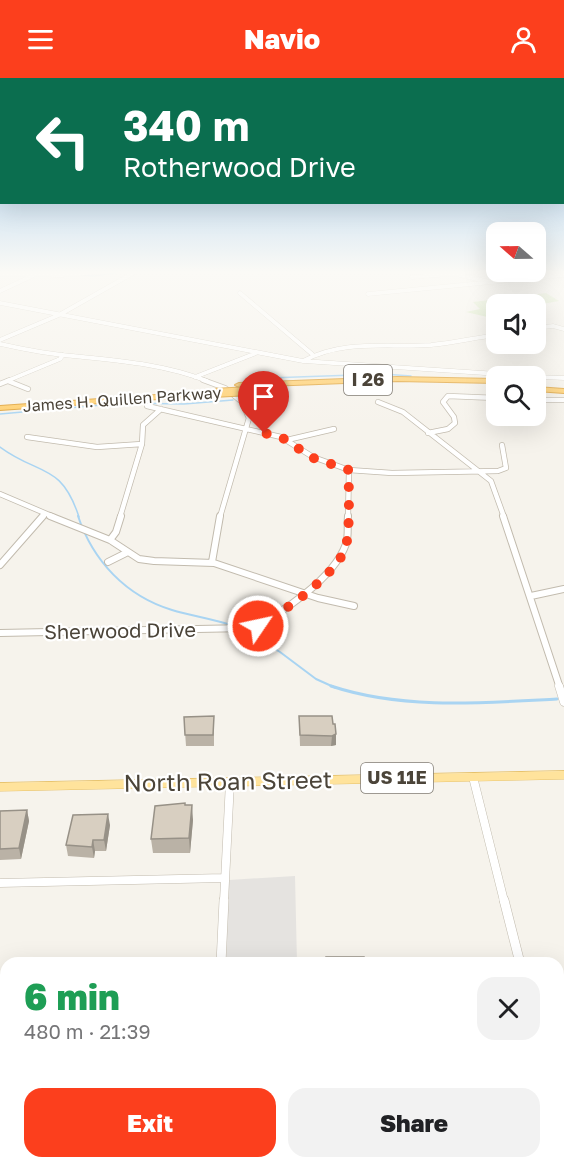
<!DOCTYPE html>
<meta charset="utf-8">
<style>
body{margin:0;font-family:"Golos Text",sans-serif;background:#f2f2f2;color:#202124;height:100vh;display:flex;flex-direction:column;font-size:22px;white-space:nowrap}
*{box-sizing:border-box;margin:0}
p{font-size:20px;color:#757577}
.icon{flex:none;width:33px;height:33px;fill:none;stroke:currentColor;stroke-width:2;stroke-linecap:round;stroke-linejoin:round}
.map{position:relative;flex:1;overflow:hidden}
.sheet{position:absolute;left:0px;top:879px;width:564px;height:212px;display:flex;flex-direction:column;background:#fff;border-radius:18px 18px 0 0;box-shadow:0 6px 24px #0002}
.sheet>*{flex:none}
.banner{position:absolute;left:0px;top:0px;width:564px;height:126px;box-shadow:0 6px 24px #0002;background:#0b6e4f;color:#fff;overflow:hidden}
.needle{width:39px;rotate:290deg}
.fabs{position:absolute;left:486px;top:144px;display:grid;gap:12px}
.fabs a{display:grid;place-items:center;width:60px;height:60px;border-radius:12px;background:#fff;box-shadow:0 6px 24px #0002;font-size:30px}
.pin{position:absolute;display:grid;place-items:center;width:51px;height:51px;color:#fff;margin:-62px -26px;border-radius:50% 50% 50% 0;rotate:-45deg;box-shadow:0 0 6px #0007}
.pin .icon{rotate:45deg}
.me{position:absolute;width:66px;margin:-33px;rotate:56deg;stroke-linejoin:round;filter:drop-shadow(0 0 4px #0008)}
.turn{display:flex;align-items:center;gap:21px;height:126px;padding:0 24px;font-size:27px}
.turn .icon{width:78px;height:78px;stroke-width:2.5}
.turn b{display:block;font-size:42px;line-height:51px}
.round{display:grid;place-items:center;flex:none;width:63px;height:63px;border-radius:18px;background:#f2f2f2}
.headline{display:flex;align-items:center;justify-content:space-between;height:102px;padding:0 24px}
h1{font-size:36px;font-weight:800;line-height:45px;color:#1e9e55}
.action{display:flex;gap:12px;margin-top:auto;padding:12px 24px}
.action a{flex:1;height:69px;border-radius:18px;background:#fc3f1d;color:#fff;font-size:24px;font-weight:800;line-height:69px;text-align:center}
.action a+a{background:#f2f2f2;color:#202124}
header{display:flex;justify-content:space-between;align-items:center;height:78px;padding:0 24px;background:#fc3f1d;color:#fff;font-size:27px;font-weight:800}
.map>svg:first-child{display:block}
</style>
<header><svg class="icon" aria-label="menu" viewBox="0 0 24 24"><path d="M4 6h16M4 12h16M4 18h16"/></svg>Navio<svg class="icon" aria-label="person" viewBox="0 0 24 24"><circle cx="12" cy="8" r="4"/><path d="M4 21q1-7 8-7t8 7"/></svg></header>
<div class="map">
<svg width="564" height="1090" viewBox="0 0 564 1090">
<rect width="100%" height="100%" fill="#f6f3ec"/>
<!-- green -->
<path fill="#d2eab5" d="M 546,215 L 559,223 L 536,227 L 496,226 L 496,241 L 466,234 L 480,231 L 473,224 Z"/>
<!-- parking -->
<path fill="#e5e3e0" d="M 295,798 L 297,885 L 226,885 L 229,802 Z
M 252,1085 L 344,1085 L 346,1090 L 255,1090 Z"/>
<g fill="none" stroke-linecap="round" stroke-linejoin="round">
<!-- stream-far2 -->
<path stroke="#a9d4f2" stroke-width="1.5" d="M 53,194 L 61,195
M 79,197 L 94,198 L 121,194
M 268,300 L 383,296 L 411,298
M 0,336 L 124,325 L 184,326 L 233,322
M 0,369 C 39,398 61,384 79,439"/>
<!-- stream-far1 -->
<path stroke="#a9d4f2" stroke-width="2" d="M 78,438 C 93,483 126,518 172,532 C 192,538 214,541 234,548
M 245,553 L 280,574 L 316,601 L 336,610"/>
<!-- stream -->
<path stroke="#a9d4f2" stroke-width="3" d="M 331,608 C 403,632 483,625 557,621"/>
<defs>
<path id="street-far4" d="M 447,194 L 490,204
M 0,196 L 62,197 L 99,194
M 412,199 L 451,196
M 0,213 L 32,198
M 240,215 L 312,276
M 368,216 L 564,197
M 0,225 L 303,283 L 528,298
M 536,250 L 553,248 L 564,251
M 0,262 L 59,237 L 135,194
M 0,266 C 18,270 37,274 55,276 C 106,282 160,284 207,303
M 303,283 C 344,261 387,270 431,267 C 453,265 474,260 496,257
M 195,299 L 256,275
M 536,299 L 564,300
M 7,303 L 60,281 L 63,277"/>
<path id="street-far3" d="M 203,302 L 225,310 L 242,324 L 249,340 L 220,439
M 8,303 L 28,311
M 0,306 L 10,302
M 536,322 L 564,322
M 378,324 L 403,334 L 491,403 L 504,439
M 147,328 L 281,359 L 313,379 L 349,392 L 392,395 L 498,393 L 506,390 L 502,367
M 428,355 L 448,351 L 455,345 L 454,339 L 443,324 L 448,318 L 496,320
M 27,359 L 97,369 L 142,366
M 287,362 L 334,351
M 0,416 L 54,439
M 42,439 L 44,437
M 120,439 L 142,366 L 143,347 L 161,331
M 348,439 L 349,392"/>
<path id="street-far2" d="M 50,438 L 110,462 L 139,481 L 154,483 L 214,485 L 318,520 L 354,528
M 503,438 L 560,610
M 110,462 L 116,454 L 121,438
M 108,484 L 126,475
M 212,484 L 220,438
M 0,487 L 43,438
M 531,518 L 564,511
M 0,555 L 247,550 C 279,539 334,500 346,466 C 349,458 347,447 348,438"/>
<path id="street-far1" d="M 559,608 L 564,624
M 473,699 L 504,823
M 0,805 L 224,800
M 224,823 L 230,704"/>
<path id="street" d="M 504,822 L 520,885
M 221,885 L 224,822
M 558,947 L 564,956
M 0,1050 L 6,1081
M 245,1084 L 248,1090"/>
<path id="primary" d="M 564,693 L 564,701 L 0,713 L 0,705 Z"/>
<path id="highway" d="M 397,299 L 496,301 L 496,305 L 397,303 L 239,309 L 235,307 L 239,305 Z
M 536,309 L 564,311 L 564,315 L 536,313 Z
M 213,313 L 217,315 L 216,317 L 0,332 L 0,328 Z"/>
</defs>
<!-- street-far4 casing -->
<use href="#street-far4" stroke="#c2bbae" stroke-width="4.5"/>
<!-- street-far3 casing -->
<use href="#street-far3" stroke="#c2bbae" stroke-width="6"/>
<!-- street-far2 casing -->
<use href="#street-far2" stroke="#c2bbae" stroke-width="8"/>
<!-- street-far1 casing -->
<use href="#street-far1" stroke="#c2bbae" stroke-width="9"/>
<!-- street casing -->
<use href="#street" stroke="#c2bbae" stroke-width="10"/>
<!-- primary casing -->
<use href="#primary" stroke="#e6c16a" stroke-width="1"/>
<!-- highway casing -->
<use href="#highway" stroke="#e0a43c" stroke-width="2"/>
<!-- street-far4 -->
<use href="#street-far4" stroke="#fff" stroke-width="4"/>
<!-- street-far3 -->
<use href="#street-far3" stroke="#fff" stroke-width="4.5"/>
<!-- street-far2 -->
<use href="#street-far2" stroke="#fff" stroke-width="6"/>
<!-- street-far1 -->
<use href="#street-far1" stroke="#fff" stroke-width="8"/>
<!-- street -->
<use href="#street" stroke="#fff" stroke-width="9"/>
<!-- primary -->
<use href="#primary" fill="#ffe39c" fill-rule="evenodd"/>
<!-- highway -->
<use href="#highway" fill="#ffcf6e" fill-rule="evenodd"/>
<defs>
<path id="highway-bridge" d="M 213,315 L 250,313"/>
</defs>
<!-- highway-bridge casing -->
<use href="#highway-bridge" stroke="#e0a43c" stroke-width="10" stroke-linecap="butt"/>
<!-- highway-bridge -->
<use href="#highway-bridge" stroke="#ffcf6e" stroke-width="8"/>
</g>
<!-- wall -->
<path fill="#bab2a6" d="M 299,638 L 332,638 L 336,667 L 331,668 L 300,668 Z
M 184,639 L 214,648 L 214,668 L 186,668 Z
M 185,727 L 193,742 L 190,775 L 153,775 L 151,761 Z
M 27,732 L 29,743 L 21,781 L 0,782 L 0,733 Z
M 110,747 L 106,773 L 95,773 L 94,780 L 68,778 L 66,767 Z"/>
<!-- shaded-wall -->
<path fill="#979187" d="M 336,656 L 336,667 L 331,668 L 332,658 Z
M 192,727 L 193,742 L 190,775 L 189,760 Z
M 27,732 L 29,743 L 21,781 L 19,770 Z
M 108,736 L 110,747 L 106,773 L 104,762 Z
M 93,762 L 95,773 L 94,780 L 92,769 Z"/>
<!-- building -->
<path fill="#d8cfc1" stroke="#979187" stroke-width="1.5" d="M 214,638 L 213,657 L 185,657 L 184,639 Z
M 299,638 L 332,638 L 333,646 L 335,646 L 336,656 L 332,658 L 300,657 Z
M 185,725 L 185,727 L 192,727 L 189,760 L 151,761 L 155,728 Z
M 27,732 L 19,770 L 0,771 L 0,733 Z
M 108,736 L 104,762 L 93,762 L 92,769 L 66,767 L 73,737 Z
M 326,879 L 364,879 L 364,885 L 326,885 Z"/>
<!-- sky -->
<linearGradient id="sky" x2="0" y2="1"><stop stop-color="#8fc1ec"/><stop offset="0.56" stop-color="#fbfaf6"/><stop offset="1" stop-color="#fbfaf6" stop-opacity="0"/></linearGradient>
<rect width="564" height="347" fill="url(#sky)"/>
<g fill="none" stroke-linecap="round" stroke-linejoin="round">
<!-- route -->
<path stroke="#fc3f1d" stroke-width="10" stroke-dasharray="0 18" d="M 258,548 C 282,535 335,498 345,471 C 351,454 348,412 349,392 L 313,380 L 281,359 L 264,355"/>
</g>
<g text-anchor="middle" stroke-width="4.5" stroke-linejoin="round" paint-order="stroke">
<!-- far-street labels -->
<g font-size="16" fill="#4b4439" stroke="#fff">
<text transform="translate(122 321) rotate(-4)" y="6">James H. Quillen Parkway</text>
</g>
<!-- shield labels -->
<g fill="#fff" stroke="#817c74" stroke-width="1.5">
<rect x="344" y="287" width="48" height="30" rx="4.5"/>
<rect x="361" y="685" width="72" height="30" rx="4.5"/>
</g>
<g font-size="18" font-weight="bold" fill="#4b4439">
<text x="368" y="308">I 26</text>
<text x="397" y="706">US 11E</text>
</g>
<!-- street labels -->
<g font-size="20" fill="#4b4439" stroke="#fff">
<text transform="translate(120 553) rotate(-1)" y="7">Sherwood Drive</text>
</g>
<!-- near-street labels -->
<g font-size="24" fill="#4b4439" stroke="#fff">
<text transform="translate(228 704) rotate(-1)" y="8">North Roan Street</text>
</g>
</g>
</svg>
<div class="fabs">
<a><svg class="needle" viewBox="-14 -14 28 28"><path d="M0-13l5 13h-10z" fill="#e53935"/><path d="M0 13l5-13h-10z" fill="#757577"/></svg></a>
<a><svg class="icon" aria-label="sound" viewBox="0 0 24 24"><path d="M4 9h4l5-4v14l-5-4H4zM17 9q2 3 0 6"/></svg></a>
<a><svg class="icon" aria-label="search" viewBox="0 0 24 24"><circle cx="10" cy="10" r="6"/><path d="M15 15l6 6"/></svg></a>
</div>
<div class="pin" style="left:264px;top:355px;background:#d93025"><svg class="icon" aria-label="arrive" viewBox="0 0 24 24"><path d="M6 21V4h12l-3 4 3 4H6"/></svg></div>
<svg class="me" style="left:258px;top:548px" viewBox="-20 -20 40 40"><circle r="17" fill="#fc3f1d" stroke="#fff" stroke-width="3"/><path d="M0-11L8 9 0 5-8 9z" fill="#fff"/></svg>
<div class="banner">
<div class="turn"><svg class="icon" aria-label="left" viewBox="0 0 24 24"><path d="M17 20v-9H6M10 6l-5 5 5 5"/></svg><div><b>340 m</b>Rotherwood Drive</div></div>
</div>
<section class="sheet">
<div class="headline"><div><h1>6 min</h1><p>480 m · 21:39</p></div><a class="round"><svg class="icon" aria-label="close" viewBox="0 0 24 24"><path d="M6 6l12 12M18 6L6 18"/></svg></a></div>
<div class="action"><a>Exit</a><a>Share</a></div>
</section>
</div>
